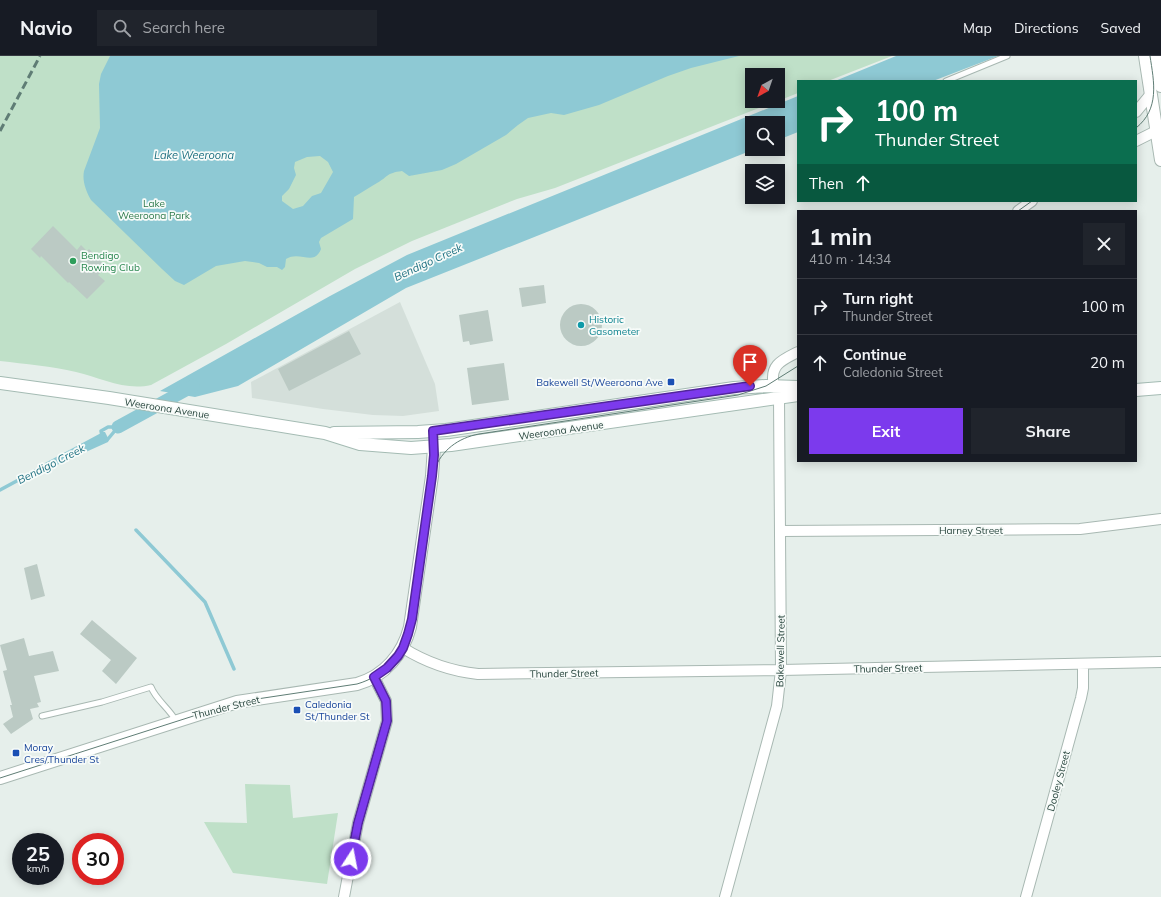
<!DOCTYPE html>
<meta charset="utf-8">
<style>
body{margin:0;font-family:Mulish,sans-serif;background:#20242c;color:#f1f3f6;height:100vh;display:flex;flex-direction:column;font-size:15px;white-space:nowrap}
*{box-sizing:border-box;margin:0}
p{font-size:13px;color:#9ea1a6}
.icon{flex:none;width:22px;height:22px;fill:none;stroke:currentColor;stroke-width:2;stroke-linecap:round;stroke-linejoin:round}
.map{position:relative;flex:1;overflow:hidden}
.side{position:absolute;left:797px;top:154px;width:340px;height:252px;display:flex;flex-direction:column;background:#171b24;border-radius:0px;box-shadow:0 2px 10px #0003}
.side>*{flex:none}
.hud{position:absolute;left:797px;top:24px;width:340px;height:122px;border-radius:0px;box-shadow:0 2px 10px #0003;background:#0b6e4f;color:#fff;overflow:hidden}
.needle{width:26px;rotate:220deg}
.controls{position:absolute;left:745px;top:12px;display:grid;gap:8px}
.controls a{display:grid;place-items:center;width:40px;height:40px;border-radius:0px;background:#171b24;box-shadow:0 2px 10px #0003;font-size:20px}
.speed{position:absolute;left:12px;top:777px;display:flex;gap:8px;font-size:20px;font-weight:700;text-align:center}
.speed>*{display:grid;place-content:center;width:52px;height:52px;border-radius:50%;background:#171b24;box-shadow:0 2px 10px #0003;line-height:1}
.speed small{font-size:10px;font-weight:400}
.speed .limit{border:6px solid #d22;background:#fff;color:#111}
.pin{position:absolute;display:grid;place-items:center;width:34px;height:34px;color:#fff;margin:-41px -17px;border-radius:50% 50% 50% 0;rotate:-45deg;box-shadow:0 0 4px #0007}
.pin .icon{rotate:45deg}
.me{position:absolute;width:44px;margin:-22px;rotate:11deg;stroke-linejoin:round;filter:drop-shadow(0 0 3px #0008)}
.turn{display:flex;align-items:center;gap:14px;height:84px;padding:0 12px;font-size:18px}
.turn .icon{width:52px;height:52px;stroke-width:2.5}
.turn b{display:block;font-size:28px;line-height:34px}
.then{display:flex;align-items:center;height:38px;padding:0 12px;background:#0003;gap:8px;font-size:15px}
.round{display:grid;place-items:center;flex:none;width:42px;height:42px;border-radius:0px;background:#20242c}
.head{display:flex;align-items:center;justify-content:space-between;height:68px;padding:0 12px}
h1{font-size:24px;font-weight:700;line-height:30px}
.cta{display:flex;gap:8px;margin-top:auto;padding:8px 12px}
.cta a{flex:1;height:46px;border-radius:0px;background:#7c3aed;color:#fff;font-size:16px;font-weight:700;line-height:46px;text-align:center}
.cta a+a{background:#20242c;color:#f1f3f6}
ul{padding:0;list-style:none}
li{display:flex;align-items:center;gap:12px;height:56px;padding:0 12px;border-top:1px solid #363941}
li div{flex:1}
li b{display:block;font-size:15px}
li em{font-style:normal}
header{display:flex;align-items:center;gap:24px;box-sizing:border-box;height:56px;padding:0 20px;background:#171b24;border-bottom:1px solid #363941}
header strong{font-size:19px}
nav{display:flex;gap:22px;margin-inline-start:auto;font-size:14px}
.search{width:280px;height:36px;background:#20242c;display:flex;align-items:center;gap:10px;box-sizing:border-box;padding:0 14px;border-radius:0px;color:#9ea1a6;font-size:15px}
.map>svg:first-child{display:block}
</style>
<header>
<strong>Navio</strong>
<div class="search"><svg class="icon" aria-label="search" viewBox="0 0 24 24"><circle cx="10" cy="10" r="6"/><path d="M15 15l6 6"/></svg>Search here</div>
<nav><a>Map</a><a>Directions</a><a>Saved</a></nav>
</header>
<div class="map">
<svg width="1161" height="841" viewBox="0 0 1161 841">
<rect width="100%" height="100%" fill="#e6efeb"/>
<!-- built -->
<path fill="#d4dfda" d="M 400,246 L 435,328 L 439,355 L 403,360 L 373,359 L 323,353 L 252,342 L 251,326 Z"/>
<!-- green -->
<path fill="#bfe0c8" d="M 0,0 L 892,0 L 828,25 L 798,25 L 798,37 L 778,45 L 778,19 L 752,19 L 752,45 L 777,45 L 555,132 L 517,143 L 412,185 L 355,213 L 226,288 L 151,329 C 125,335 101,322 76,316 C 52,310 25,308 0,305 Z
M 245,728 L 290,729 L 293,762 L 338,757 L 327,828 L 233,817 L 204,766 L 247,767 Z"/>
<!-- water -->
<path fill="#8ec9d4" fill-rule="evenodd" d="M 110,0 L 739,0 L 691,12 L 668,20 L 599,49 L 564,59 L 551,57 L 528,62 L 518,69 L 506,79 L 456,108 L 442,114 L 409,120 L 402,115 C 386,117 388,121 377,127 C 369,132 362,136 354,141 L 353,163 L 321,182 L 319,186 L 321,193 C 314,211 300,194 286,203 L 285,211 L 282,214 L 277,211 L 267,211 L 259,207 L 245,205 L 216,210 L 184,229 L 175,225 L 162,213 L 91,144 C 86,135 82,125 84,115 L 100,72 L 99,28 L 101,18 ZM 320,100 L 328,106 L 333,116 L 321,137 L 312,140 L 303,150 L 293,153 L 282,145 L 282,140 L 289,133 L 296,119 L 294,112 L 295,106 L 307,101 Z
M 896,0 L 998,0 L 933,25 L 835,25 Z
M 798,40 L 798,76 L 778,84 L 778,67 L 752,67 L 752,93 L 755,93 L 406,232 L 238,330 L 195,341 L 160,335 L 330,240 L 407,199 Z
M 103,376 L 105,376 L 109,384 L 108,386 L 48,413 L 45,407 Z"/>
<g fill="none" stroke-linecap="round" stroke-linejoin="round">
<!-- stream -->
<path stroke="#8ec9d4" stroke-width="3.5" d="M 102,380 L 101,375 L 108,371 L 118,371
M 105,384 L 108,383 L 118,371
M 0,434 L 50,407
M 136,474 L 205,546 L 234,613"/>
<!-- canal -->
<path stroke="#8ec9d4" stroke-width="13" d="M 118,371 L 193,330"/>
</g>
<!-- building -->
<path fill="#bbcac4" d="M 53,170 L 77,194 L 81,189 L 87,195 L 89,193 L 106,211 L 98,219 L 105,225 L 87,243 L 69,226 L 68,227 L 41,200 L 40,202 L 31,193 Z
M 544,229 L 546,247 L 522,251 L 519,232 Z
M560 269a21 21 0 1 1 42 0a21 21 0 1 1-42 0Z
M 488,254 L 493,285 L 470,289 L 469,285 L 463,286 L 459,259 Z
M 349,275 L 361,298 L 289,335 L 278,313 Z
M 504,307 L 509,344 L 472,349 L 467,312 Z
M 37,508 L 45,540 L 31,544 L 24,512 Z
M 92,564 L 137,602 L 116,628 L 102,615 L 111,604 L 80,578 Z
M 24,582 L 29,600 L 53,595 L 59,615 L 34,620 L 41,646 L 37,647 L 39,651 L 30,653 L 33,663 L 11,678 L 3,668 L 13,661 L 10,649 L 12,649 L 3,615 L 7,614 L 0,589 Z"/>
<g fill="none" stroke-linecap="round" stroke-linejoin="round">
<defs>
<path id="service" d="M 946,25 L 1007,0
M 42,660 L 102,646 L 151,631 C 156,644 169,652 176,665"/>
<path id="minor" d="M 1136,56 L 1150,39
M 1136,85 L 1156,75
M 1018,155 L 1032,145
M 774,330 C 769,309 782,304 798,296
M 780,475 L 1080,473 L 1161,463
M 403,592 C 427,607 450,615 478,618 L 781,614 L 1161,606
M 344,841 L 358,767 L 387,665 L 386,645 L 374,621
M 725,841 L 777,650 L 781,614 L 779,342
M 1026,841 L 1081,642 L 1083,632 L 1083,609"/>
<path id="tertiary" d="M 1145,0 L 1161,104
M 1156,0 L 1161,30
M 0,722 L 237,646 L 357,628 C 385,620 403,598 410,571 L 432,420 L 434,391"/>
<path id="secondary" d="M 0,327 L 109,342 L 325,377 L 360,388 L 411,392 L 451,389 L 798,339
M 1136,334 L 1161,332
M 334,377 L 418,376 L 446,374 L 734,332 L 766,330 L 798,331"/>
</defs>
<!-- service casing -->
<use href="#service" stroke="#a8b8b2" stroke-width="7"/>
<!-- minor casing -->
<use href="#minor" stroke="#a8b8b2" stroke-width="12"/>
<!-- tertiary casing -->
<use href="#tertiary" stroke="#a8b8b2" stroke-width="14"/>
<!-- secondary casing -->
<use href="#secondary" stroke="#a4bbb3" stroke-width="14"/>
<!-- service -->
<use href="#service" stroke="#fff" stroke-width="5"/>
<!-- minor -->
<use href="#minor" stroke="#fff" stroke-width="10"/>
<!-- tertiary -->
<use href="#tertiary" stroke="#fff" stroke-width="12"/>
<!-- secondary -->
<use href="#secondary" stroke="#fff" stroke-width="12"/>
<!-- tram -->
<path stroke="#5f7d75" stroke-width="1" d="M 1136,72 C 1160,53 1154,26 1150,0
M 1018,155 L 1032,145
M 0,722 L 237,646 L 357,628 C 385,620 403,598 410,571 L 434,414 C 442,394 458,382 479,378 L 738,339 L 766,330 L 798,310"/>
<!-- rail -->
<path stroke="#5f7d75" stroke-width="3" stroke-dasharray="8 4" stroke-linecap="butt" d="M 0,75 L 40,0"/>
</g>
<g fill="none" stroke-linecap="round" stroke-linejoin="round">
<defs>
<path id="route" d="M 351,803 L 358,767 L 387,665 L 386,645 L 374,621 L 387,612 L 398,600 L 403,592 L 408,578 L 412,563 L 432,420 L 434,399 L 433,375 L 750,330"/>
</defs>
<!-- route casing -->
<use href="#route" stroke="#51269a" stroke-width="10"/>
<!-- route -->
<use href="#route" stroke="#7c3aed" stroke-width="7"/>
</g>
<!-- markers -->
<circle fill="#2e9e5b" stroke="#f7fbf9" stroke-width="1.5" cx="73" cy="205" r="4"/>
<circle fill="#0f9aa8" stroke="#f7fbf9" stroke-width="1.5" cx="581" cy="269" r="4"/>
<g fill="#1a4fb4" stroke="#f7fbf9" stroke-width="1.5">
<rect x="667" y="322" width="8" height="8" rx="2"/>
<rect x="293" y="650" width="8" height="8" rx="2"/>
<rect x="12" y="693" width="8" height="8" rx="2"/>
</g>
<g text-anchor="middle" stroke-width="3.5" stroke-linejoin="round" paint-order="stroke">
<!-- park labels -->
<g font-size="10" fill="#2d7a4b" stroke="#f7fbf9">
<text x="154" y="151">Lake<tspan x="154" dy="12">Weeroona Park</tspan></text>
</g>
<!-- leisure labels -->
<g font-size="10" fill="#27864d" stroke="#f7fbf9" text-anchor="start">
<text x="81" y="203">Bendigo<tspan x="81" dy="12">Rowing Club</tspan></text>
</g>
<!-- culture labels -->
<g font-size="10" fill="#0d838f" stroke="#f7fbf9" text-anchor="start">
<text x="589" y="267">Historic<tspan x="589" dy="12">Gasometer</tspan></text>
</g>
<!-- transit labels -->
<g font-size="10" fill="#164399" stroke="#f7fbf9" text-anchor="start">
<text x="663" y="330" text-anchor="end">Bakewell St/Weeroona Ave</text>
<text x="305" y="652">Caledonia<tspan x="305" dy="12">St/Thunder St</tspan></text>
<text x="24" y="695">Moray<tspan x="24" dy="12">Cres/Thunder St</tspan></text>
</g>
<!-- street labels -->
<g font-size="10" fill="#24423a" stroke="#f7fbf9">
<text transform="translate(167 352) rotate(9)" y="4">Weeroona Avenue</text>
<text transform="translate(561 374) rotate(-8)" y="4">Weeroona Avenue</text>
<text x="971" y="478">Harney Street</text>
<text transform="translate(780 595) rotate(-89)" y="4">Bakewell Street</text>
<text transform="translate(888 612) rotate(-1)" y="4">Thunder Street</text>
<text transform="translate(564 617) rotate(-1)" y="4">Thunder Street</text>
<text transform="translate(226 651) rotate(-14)" y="4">Thunder Street</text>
<text transform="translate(1058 725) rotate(-75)" y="4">Dooley Street</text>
</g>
<!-- water labels -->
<g font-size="11" font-style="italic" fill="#1c6f80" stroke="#f7fbf9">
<text x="194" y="103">Lake Weeroona</text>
<text transform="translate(428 206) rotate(-25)" y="4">Bendigo Creek</text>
<text transform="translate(51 408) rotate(-27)" y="4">Bendigo Creek</text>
</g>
</g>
</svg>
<div class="controls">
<a><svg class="needle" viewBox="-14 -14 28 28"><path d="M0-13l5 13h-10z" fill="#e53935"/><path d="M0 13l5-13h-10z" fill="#9ea1a6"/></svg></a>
<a><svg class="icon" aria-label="search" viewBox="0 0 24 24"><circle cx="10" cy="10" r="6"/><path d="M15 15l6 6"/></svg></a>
<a><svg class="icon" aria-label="layers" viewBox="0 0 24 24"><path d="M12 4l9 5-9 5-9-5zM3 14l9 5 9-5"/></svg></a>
</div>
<div class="speed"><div>25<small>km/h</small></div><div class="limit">30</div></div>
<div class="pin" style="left:750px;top:330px;background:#d93025"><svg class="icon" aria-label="arrive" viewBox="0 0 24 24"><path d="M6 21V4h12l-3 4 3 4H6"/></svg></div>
<svg class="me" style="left:351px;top:803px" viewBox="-20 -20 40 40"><circle r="17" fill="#7c3aed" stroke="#fff" stroke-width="3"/><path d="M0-11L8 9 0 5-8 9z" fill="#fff"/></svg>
<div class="hud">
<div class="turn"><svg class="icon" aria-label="right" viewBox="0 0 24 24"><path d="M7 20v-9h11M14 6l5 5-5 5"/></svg><div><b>100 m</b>Thunder Street</div></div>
<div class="then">Then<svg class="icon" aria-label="ahead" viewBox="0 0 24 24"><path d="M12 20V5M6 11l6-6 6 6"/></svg></div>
</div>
<section class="side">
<div class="head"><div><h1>1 min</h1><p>410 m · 14:34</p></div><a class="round"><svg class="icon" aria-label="close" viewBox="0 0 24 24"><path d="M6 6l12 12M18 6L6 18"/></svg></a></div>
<ul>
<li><svg class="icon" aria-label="right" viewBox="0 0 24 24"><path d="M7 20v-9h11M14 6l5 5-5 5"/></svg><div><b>Turn right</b><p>Thunder Street</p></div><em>100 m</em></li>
<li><svg class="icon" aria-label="ahead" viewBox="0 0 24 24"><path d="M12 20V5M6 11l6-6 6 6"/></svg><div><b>Continue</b><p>Caledonia Street</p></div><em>20 m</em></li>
</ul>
<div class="cta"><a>Exit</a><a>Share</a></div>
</section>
</div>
